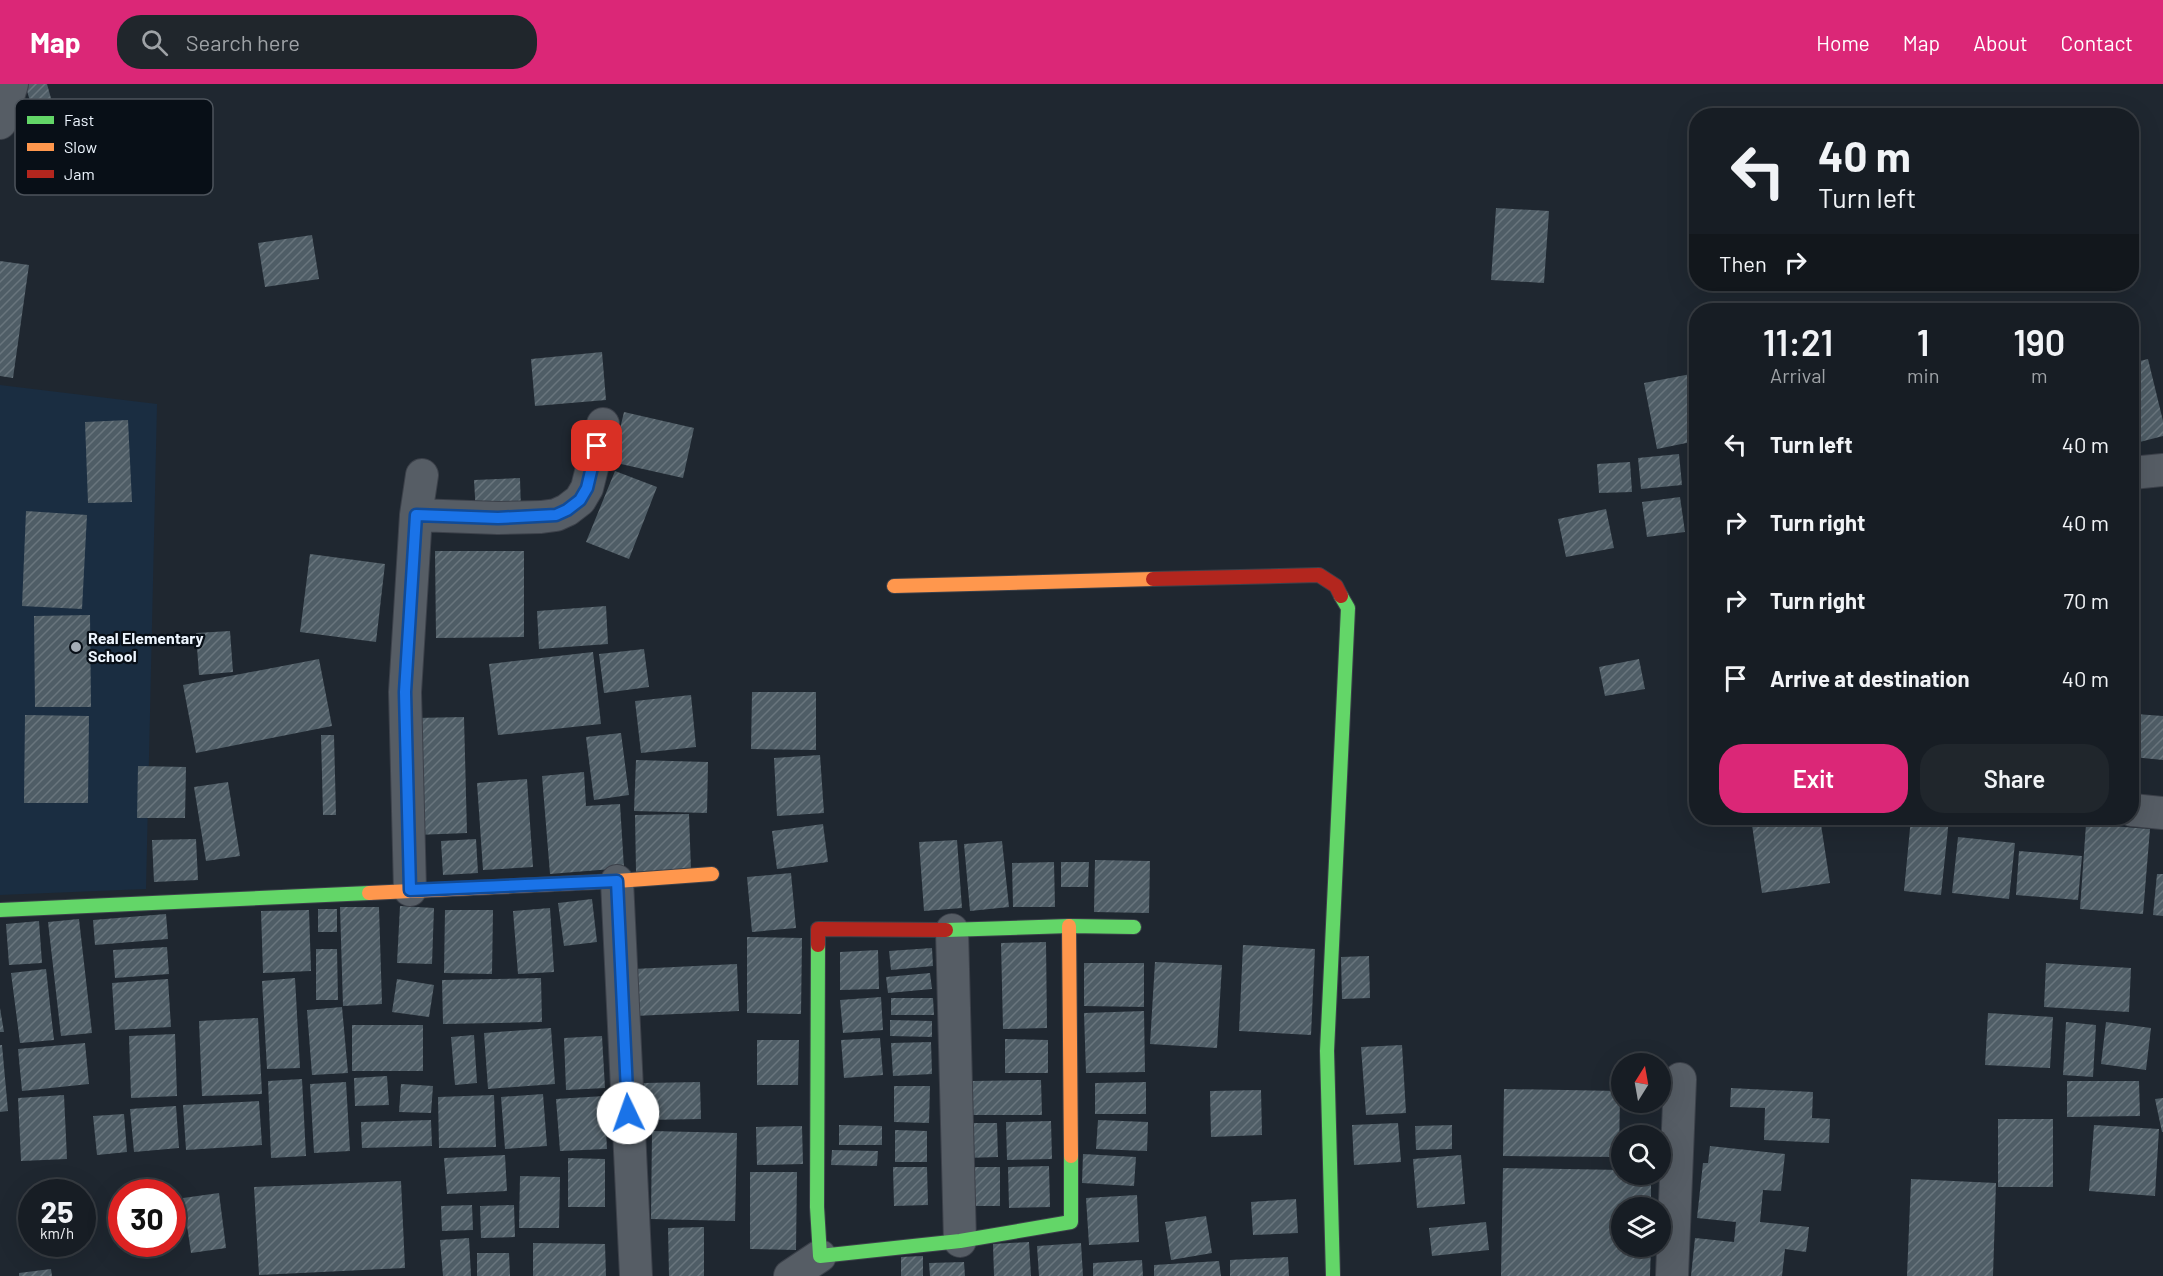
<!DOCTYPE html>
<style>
body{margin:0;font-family:Barlow,sans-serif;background:#20262c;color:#f1f3f6;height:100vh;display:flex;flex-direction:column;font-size:22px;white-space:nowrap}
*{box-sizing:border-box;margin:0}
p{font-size:20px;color:#9ea2a6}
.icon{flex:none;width:33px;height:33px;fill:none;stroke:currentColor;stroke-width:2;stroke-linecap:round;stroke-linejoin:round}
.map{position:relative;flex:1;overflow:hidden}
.panel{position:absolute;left:1689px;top:219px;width:450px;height:522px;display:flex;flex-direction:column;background:#171d24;border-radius:24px;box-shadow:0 6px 24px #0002,0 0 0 2px #363b41}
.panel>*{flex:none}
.hud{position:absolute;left:1689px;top:24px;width:450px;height:183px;border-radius:24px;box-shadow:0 6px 24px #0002,0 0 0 2px #363b41;background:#171d24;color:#f1f3f6;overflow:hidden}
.needle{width:39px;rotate:11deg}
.fabs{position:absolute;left:1611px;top:969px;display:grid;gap:12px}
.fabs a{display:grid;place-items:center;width:60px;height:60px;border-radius:50%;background:#171d24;box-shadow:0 6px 24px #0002,0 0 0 2px #363b41;font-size:30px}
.speed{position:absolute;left:18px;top:1095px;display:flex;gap:12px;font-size:30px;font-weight:700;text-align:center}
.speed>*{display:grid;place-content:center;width:78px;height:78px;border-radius:50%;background:#171d24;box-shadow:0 6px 24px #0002,0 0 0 2px #363b41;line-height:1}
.speed small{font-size:15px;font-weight:400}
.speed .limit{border:9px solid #d22;background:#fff;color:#111}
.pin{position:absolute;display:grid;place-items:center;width:51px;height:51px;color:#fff;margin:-26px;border-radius:12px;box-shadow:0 3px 9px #0006}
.me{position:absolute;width:66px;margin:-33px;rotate:357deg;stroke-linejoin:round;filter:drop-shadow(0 0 4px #0008)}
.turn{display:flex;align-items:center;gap:21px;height:126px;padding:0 30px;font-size:27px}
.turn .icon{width:78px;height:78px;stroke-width:2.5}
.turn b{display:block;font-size:42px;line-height:51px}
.then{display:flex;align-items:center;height:57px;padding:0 30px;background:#0003;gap:12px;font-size:22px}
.eta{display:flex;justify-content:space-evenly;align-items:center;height:102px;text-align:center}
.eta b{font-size:36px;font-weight:600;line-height:42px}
.action{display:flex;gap:12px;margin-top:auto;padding:12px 30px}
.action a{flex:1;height:69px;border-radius:24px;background:#db2777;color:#fff;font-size:24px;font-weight:600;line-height:69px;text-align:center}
.action a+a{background:#20262c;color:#f1f3f6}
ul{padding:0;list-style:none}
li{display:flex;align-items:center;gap:18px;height:78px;padding:0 30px}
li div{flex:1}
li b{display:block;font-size:22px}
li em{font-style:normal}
header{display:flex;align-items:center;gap:36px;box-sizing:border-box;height:84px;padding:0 30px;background:#db2777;color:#fff}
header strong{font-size:28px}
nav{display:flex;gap:33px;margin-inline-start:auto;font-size:21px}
.search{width:420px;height:54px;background:#20262c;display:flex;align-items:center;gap:15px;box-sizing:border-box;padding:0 21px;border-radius:24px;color:#9ea2a6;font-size:22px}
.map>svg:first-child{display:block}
</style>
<header>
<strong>Map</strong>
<div class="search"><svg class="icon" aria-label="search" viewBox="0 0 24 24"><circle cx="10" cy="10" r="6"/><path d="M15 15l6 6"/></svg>Search here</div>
<nav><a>Home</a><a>Map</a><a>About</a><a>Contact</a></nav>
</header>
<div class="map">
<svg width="2163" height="1192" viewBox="0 0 2163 1192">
<defs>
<pattern id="building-hatch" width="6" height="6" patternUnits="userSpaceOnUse" patternTransform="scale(1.5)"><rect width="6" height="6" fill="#4f5d66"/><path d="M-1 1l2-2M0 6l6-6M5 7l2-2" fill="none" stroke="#69757d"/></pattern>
</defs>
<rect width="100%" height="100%" fill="#1f2730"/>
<!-- built -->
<path fill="#1a2d41" d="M 0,301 L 157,320 L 146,805 L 0,811 Z"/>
<!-- building -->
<path fill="url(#building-hatch)" d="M 25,0 L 47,0 L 52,18 L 32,24 Z
M 1496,124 L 1549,127 L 1544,199 L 1491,196 Z
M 312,151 L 319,195 L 265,203 L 258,159 Z
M 0,177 L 29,181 L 13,294 L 0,292 Z
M 602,268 L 606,316 L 535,322 L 531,275 Z
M 2148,275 L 2163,337 L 2163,352 L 2132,360 L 2132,279 Z
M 1696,289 L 1696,357 L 1657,365 L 1644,299 Z
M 624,328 L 694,344 L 683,394 L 612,378 Z
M 128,336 L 132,418 L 88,419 L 85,338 Z
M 1679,370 L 1682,401 L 1641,405 L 1638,374 Z
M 1630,378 L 1632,408 L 1599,409 L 1597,380 Z
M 615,387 L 657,403 L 629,475 L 586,458 Z
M 520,394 L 521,427 L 476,430 L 474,396 Z
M 1680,413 L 1685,448 L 1647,453 L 1642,418 Z
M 1606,425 L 1614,464 L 1566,473 L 1558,435 Z
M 26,427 L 87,431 L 82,525 L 22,522 Z
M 435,467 L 524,467 L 524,553 L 436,554 Z
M 310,470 L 385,480 L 376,558 L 300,548 Z
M 606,522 L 608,560 L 539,565 L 537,527 Z
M 90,531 L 91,623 L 35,623 L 34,532 Z
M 230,547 L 233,588 L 199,591 L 196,549 Z
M 644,565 L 649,603 L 604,609 L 599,570 Z
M 593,568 L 601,640 L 498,651 L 489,580 Z
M 319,575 L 332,642 L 196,669 L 183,601 Z
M 1639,575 L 1645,605 L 1605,612 L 1599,583 Z
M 752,608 L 816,608 L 816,666 L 751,665 Z
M 691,611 L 696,663 L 641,669 L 635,617 Z
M 2136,630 L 2163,632 L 2163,676 L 2133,673 Z
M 25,631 L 89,632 L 88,719 L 24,719 Z
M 464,633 L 467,749 L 416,751 L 414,634 Z
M 621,649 L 629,711 L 594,716 L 586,653 Z
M 321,651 L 334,651 L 336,731 L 323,731 Z
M 820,671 L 824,729 L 777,732 L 774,674 Z
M 636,676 L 708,678 L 707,729 L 634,727 Z
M 138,682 L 186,683 L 185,734 L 137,734 Z
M 584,688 L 586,722 L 620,720 L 624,784 L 550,790 L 542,692 Z
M 527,695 L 533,783 L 483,786 L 477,699 Z
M 228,698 L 240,772 L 206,777 L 194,703 Z
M 689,730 L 691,786 L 636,788 L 635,731 Z
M 1751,734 L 1820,734 L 1830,799 L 1762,809 Z
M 1911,734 L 1949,735 L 1941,811 L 1904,807 Z
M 823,740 L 828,778 L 777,785 L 772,747 Z
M 2086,740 L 2150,745 L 2143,830 L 2080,825 Z
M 1958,753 L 2015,759 L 2009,815 L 1952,809 Z
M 196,755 L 198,796 L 154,798 L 152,756 Z
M 476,755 L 478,789 L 443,791 L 441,757 Z
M 957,756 L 962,824 L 924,827 L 919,758 Z
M 1002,757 L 1009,823 L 970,827 L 964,760 Z
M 2019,767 L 2082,772 L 2078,816 L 2016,811 Z
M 1095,776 L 1150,777 L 1149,829 L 1094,828 Z
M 1054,778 L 1055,823 L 1013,823 L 1012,779 Z
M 1061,778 L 1089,778 L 1088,803 L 1061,803 Z
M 791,789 L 796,844 L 752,848 L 747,793 Z
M 2157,790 L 2163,790 L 2163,832 L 2153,831 Z
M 592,815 L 597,858 L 564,862 L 558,819 Z
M 400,822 L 434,824 L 432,880 L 397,879 Z
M 340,823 L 379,823 L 382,920 L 343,922 Z
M 550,824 L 554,888 L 518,890 L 513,827 Z
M 318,825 L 337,825 L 337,848 L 318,848 Z
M 309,826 L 311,887 L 263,889 L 261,827 Z
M 445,826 L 493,826 L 492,890 L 444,889 Z
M 166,830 L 168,855 L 95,861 L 93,836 Z
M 79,835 L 92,949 L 61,952 L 48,838 Z
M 39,837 L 42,879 L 9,881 L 6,840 Z
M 747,853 L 802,854 L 801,930 L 747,929 Z
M 1046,858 L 1047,944 L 1003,945 L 1001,859 Z
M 1243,861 L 1315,865 L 1311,951 L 1239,947 Z
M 167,863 L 169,890 L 115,894 L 113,866 Z
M 932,864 L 933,882 L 891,886 L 889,867 Z
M 316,865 L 337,865 L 338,916 L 316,916 Z
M 878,866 L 879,905 L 840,906 L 840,868 Z
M 1369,872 L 1370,914 L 1342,915 L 1341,873 Z
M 1155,878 L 1222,881 L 1217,964 L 1150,960 Z
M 1084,879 L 1144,879 L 1144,923 L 1084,922 Z
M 2046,879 L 2131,884 L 2129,928 L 2044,923 Z
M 737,880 L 739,927 L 635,932 L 633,885 Z
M 46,885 L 54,956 L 20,959 L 11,889 Z
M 930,889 L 932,905 L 888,909 L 886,893 Z
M 295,894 L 300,984 L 267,985 L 262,897 Z
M 541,894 L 542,938 L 443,940 L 442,896 Z
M 168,895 L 171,943 L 115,946 L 112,899 Z
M 397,895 L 434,901 L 429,933 L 392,928 Z
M 881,913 L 883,946 L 843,949 L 840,916 Z
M 891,914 L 933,914 L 934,931 L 891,931 Z
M 342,923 L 348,989 L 312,991 L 307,926 Z
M 0,924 L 4,948 L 0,948 Z
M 1144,927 L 1145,988 L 1086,989 L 1084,929 Z
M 1988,929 L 2053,933 L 2050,984 L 1985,981 Z
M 258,934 L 262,1010 L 202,1012 L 199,937 Z
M 890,936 L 932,937 L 932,953 L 890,952 Z
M 2066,938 L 2096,941 L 2093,993 L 2063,991 Z
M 2106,938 L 2151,944 L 2146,986 L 2101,980 Z
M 352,941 L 423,941 L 423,987 L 352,987 Z
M 551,944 L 555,1000 L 488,1005 L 484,949 Z
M 175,950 L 177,1012 L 131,1014 L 129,952 Z
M 474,951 L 477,999 L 455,1001 L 451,953 Z
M 602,952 L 605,1004 L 566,1006 L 564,954 Z
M 880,954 L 883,991 L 844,994 L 841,956 Z
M 1005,955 L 1048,956 L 1048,989 L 1005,989 Z
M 757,956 L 799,956 L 798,1001 L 757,1001 Z
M 931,958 L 932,990 L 893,992 L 891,959 Z
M 85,959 L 89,1000 L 22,1007 L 18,965 Z
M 0,961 L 2,961 L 8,1027 L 0,1028 Z
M 1402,961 L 1406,1029 L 1366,1031 L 1361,963 Z
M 387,992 L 389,1021 L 355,1022 L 354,994 Z
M 302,995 L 306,1072 L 271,1074 L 268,997 Z
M 1041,996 L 1042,1031 L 971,1031 L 971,997 Z
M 2067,997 L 2139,997 L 2140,1032 L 2067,1033 Z
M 346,998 L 350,1067 L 314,1069 L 310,1000 Z
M 700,998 L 701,1035 L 644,1036 L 643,999 Z
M 1146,998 L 1146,1030 L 1095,1030 L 1095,999 Z
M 401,1000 L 433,1002 L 431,1029 L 399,1028 Z
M 894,1002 L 930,1002 L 929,1039 L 894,1038 Z
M 1731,1004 L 1813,1008 L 1812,1034 L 1830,1035 L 1829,1059 L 1764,1056 L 1765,1024 L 1730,1023 Z
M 1504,1005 L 1620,1007 L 1619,1073 L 1503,1072 Z
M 1261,1006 L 1262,1051 L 1211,1053 L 1210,1007 Z
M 543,1010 L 547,1062 L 505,1065 L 501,1013 Z
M 64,1011 L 67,1075 L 21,1077 L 18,1014 Z
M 494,1011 L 496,1063 L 439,1064 L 438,1013 Z
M 604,1012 L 607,1065 L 560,1067 L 556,1015 Z
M 2163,1014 L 2163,1048 L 2162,1048 L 2155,1015 Z
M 259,1017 L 262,1061 L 186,1066 L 183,1021 Z
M 176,1022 L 179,1064 L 134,1068 L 130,1025 Z
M 124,1030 L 127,1068 L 97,1071 L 93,1032 Z
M 1998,1035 L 2053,1035 L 2053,1103 L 1998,1103 Z
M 431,1036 L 432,1062 L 362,1064 L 361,1038 Z
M 1098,1036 L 1148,1038 L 1147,1067 L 1096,1065 Z
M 1051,1037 L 1052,1075 L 1007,1076 L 1006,1038 Z
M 965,1039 L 997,1039 L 998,1073 L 965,1074 Z
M 1398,1039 L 1401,1078 L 1354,1081 L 1352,1041 Z
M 839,1041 L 882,1042 L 882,1061 L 839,1061 Z
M 1452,1041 L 1452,1065 L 1416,1066 L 1415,1042 Z
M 2094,1041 L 2159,1045 L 2155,1112 L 2089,1107 Z
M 802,1042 L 803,1080 L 757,1081 L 756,1043 Z
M 895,1046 L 927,1047 L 927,1078 L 895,1078 Z
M 652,1047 L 737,1049 L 735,1137 L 651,1135 Z
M 1710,1062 L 1785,1070 L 1781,1107 L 1763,1106 L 1760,1138 L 1809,1143 L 1806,1168 L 1785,1165 L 1782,1192 L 1691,1192 L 1695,1154 L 1734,1158 L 1736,1138 L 1697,1134 L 1703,1079 L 1708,1079 Z
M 832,1066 L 878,1067 L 877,1082 L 831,1081 Z
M 1083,1070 L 1136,1073 L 1134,1102 L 1082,1099 Z
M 505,1071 L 507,1107 L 447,1110 L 444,1074 Z
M 1461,1071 L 1465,1120 L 1417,1124 L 1413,1075 Z
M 568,1074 L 605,1075 L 605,1123 L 568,1123 Z
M 1049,1082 L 1050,1123 L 1009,1124 L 1008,1083 Z
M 893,1083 L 927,1083 L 928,1121 L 894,1122 Z
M 964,1083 L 1000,1083 L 1000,1122 L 965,1122 Z
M 1503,1084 L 1622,1086 L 1622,1090 L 1651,1090 L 1651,1124 L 1622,1124 L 1622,1162 L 1651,1162 L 1650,1192 L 1501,1192 Z
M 750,1088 L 797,1088 L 796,1166 L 750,1165 Z
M 520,1092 L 560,1093 L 559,1144 L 519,1144 Z
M 1911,1095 L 1996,1099 L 1993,1192 L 1907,1192 Z
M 401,1097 L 405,1184 L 259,1191 L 254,1103 Z
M 219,1109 L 226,1164 L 191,1169 L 183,1114 Z
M 1137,1111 L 1139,1158 L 1089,1161 L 1086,1114 Z
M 1296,1115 L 1298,1149 L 1253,1151 L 1251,1118 Z
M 472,1121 L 473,1146 L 442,1147 L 441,1122 Z
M 514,1121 L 515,1153 L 481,1154 L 480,1122 Z
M 1206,1132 L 1212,1169 L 1171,1176 L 1165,1138 Z
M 1486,1138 L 1489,1166 L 1432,1172 L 1429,1144 Z
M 704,1143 L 704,1192 L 669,1192 L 668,1144 Z
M 469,1154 L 471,1192 L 443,1192 L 440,1156 Z
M 1029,1158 L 1031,1192 L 994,1192 L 993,1160 Z
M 533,1159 L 605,1160 L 606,1192 L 533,1192 Z
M 1081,1159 L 1083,1192 L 1039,1192 L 1037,1162 Z
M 477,1169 L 509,1169 L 510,1192 L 477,1192 Z
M 923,1172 L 923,1192 L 901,1192 L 901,1173 Z
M 1288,1173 L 1289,1192 L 1230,1192 L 1230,1176 Z
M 1142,1176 L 1143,1192 L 1093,1192 L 1093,1179 Z
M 1219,1177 L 1221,1192 L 1154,1192 L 1154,1181 Z
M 964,1178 L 965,1192 L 930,1192 L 929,1179 Z
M 51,1185 L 52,1192 L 19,1192 L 19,1189 Z"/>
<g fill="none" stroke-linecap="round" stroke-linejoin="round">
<defs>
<path id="street" d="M 0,39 L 12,0
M 2132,389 L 2163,386
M 416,431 L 498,434 L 541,433 L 556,431 L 567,426 L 580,416 L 587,404 L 603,340
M 2132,726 L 2163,729
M 617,797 L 636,1192
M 410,806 L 405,608 L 416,431 L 422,391
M 952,846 L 960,1157
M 790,1192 L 820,1172
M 1672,1192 L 1680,995"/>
<path id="fast" d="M 0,826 L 369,809
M 946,846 L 1069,842 L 1134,843
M 818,861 L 817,1123 L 820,1172 L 960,1157 L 1071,1138 L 1071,1072
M 1333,1192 L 1327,967 L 1348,524 L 1341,512"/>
<path id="slow" d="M 894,502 L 1153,495
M 369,809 L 617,797 L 712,790
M 1069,842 L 1071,1072"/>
<path id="jam" d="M 1153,495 L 1319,491 L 1336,502 L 1341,512
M 818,861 L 818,845 L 946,846"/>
</defs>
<!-- street casing -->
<use href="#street" stroke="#3c414a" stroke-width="34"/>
<!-- fast casing -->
<use href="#fast" stroke="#3c414a" stroke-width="16"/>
<!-- slow casing -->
<use href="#slow" stroke="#3c414a" stroke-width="16"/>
<!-- jam casing -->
<use href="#jam" stroke="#3c414a" stroke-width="16"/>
<!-- street -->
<use href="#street" stroke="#565d65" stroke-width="32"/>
<!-- fast -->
<use href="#fast" stroke="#63d668" stroke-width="14"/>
<!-- slow -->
<use href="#slow" stroke="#ff974d" stroke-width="14"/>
<!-- jam -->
<use href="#jam" stroke="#b3261e" stroke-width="14"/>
</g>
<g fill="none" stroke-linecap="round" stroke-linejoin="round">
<defs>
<path id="route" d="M 597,362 L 587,404 L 580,416 L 567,426 L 556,431 L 498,434 L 416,431 L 405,608 L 410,806 L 617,797 L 628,1029"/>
</defs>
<!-- route casing -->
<use href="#route" stroke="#114b97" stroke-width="15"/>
<!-- route -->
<use href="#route" stroke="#1a73e8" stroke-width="10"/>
</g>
<!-- markers -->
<circle fill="#a5adb6" stroke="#080f17" stroke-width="2" cx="76" cy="563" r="6"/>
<g text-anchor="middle" stroke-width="4.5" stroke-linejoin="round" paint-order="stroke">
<!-- poi labels -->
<g font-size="16" font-weight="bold" fill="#edf5fe" stroke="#080f17" text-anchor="start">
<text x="88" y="560">Real Elementary<tspan x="88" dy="18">School</tspan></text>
</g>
</g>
<!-- legend -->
<rect x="15" y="15" width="198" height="96" rx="9" fill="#080f17" stroke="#4d545c" stroke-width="1.5"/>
<rect x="27" y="32" width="27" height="8" fill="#63d668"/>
<rect x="27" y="59" width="27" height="8" fill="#ff974d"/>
<rect x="27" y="86" width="27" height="8" fill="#b3261e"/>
<g font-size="16" fill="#edf5fe">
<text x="64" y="42">Fast</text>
<text x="64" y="69">Slow</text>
<text x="64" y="96">Jam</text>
</g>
</svg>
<div class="fabs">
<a><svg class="needle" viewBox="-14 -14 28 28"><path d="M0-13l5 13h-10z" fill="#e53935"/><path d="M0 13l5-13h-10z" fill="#9ea2a6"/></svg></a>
<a><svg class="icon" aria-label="search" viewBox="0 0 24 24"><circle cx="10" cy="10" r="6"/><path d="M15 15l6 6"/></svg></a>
<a><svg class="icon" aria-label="layers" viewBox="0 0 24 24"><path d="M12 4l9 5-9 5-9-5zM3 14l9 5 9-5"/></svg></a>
</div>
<div class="speed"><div>25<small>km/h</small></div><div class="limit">30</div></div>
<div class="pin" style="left:597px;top:362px;background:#d93025"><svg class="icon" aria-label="arrive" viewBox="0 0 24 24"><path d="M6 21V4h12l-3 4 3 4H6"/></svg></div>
<svg class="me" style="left:628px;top:1029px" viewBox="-20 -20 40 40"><circle r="19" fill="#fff"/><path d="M0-13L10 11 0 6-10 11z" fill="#1a73e8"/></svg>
<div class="hud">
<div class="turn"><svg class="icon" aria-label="left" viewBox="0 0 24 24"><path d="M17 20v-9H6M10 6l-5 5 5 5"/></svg><div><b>40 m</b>Turn left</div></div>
<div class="then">Then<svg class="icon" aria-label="right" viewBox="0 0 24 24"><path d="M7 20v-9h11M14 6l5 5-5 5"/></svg></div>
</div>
<section class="panel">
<div class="eta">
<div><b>11:21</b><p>Arrival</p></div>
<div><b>1</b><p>min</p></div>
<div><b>190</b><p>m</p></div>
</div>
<ul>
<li><svg class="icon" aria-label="left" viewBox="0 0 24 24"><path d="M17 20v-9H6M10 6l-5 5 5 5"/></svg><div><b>Turn left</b></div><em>40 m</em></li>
<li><svg class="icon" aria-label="right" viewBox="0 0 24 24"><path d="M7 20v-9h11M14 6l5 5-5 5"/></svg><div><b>Turn right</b></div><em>40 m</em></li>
<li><svg class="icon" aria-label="right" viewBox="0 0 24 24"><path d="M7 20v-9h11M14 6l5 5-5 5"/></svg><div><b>Turn right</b></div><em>70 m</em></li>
<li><svg class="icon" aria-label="arrive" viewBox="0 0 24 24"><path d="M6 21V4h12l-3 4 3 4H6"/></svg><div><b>Arrive at destination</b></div><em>40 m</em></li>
</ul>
<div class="action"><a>Exit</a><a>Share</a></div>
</section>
</div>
